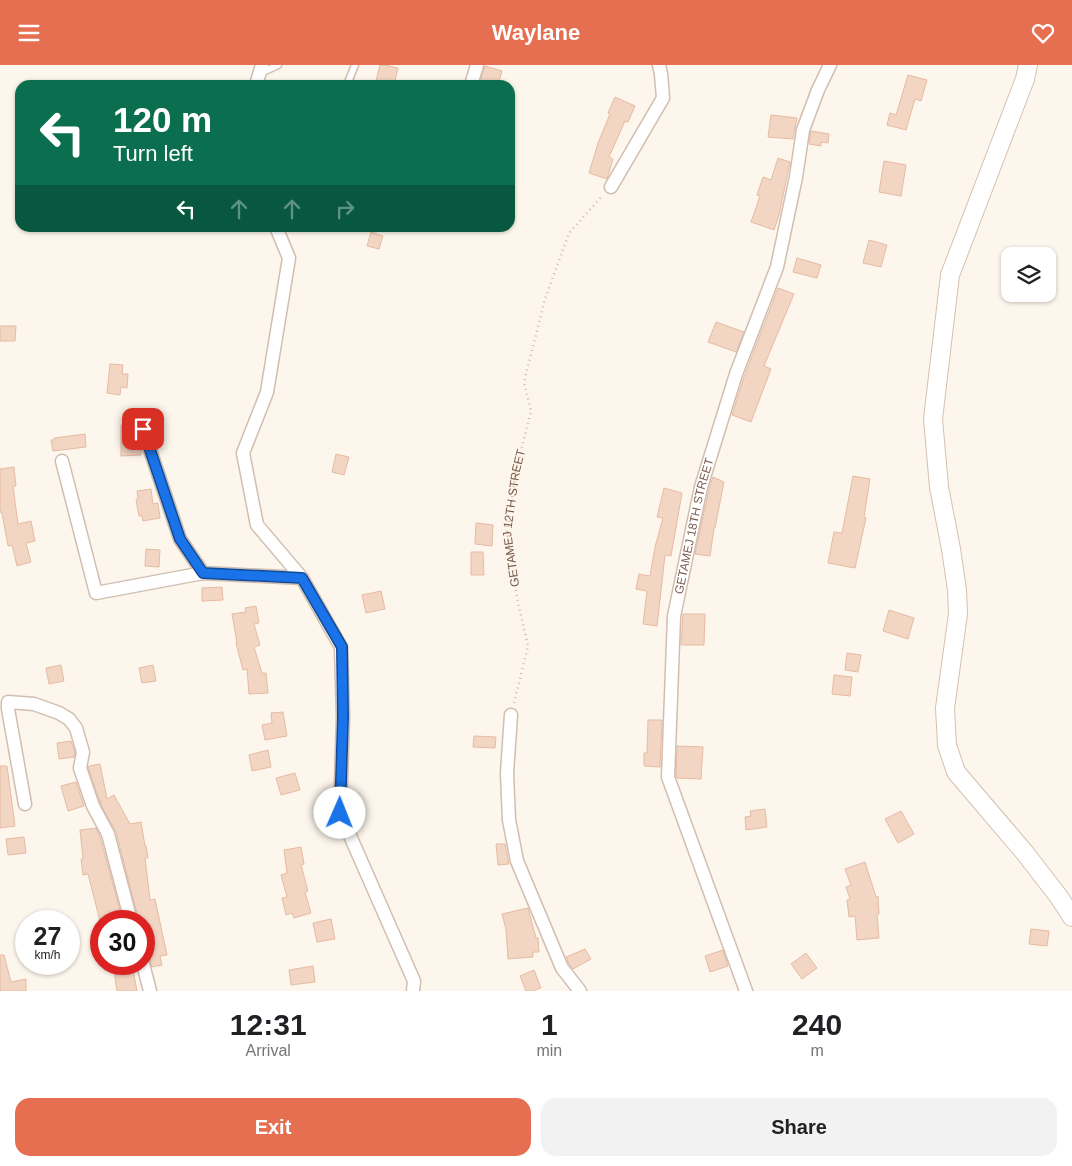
<!DOCTYPE html>
<style>
body{margin:0;font-family:Arial,sans-serif;background:#f2f2f2;color:#202124;height:100vh;display:flex;flex-direction:column;font-size:19px;white-space:nowrap}
*{box-sizing:border-box;margin:0}
p{font-size:16px;color:#757577}
.icon{flex:none;width:28px;height:28px;fill:none;stroke:currentColor;stroke-width:2;stroke-linecap:round;stroke-linejoin:round}
.map{position:relative;height:926px;overflow:hidden}
.side{display:flex;flex-direction:column;background:#fff;flex:1}
.side>*{flex:none}
.hud{position:absolute;left:15px;top:15px;width:500px;height:152px;border-radius:15px;box-shadow:0 1px 4px #0004;background:#0b6e4f;color:#fff;overflow:hidden}
.buttons{position:absolute;left:1001px;top:182px;display:grid;gap:10px}
.buttons a{display:grid;place-items:center;width:55px;height:55px;border-radius:10px;background:#fff;box-shadow:0 1px 4px #0004;font-size:25px}
.speed{position:absolute;left:15px;top:845px;display:flex;gap:10px;font-size:25px;font-weight:700;text-align:center}
.speed>*{display:grid;place-content:center;width:65px;height:65px;border-radius:50%;background:#fff;box-shadow:0 1px 4px #0004;line-height:1}
.speed small{font-size:12px;font-weight:400}
.speed .limit{border:8px solid #d22;background:#fff;color:#111}
.pin{position:absolute;display:grid;place-items:center;width:42px;height:42px;color:#fff;margin:-21px;border-radius:10px;box-shadow:0 2px 8px #0006}
.me{position:absolute;width:55px;margin:-28px;rotate:1deg;stroke-linejoin:round;filter:drop-shadow(0 0 4px #0008)}
.turn{display:flex;align-items:center;gap:18px;height:105px;padding:0 15px;font-size:22px}
.turn .icon{width:65px;height:65px;stroke-width:2.5}
.turn b{display:block;font-size:35px;line-height:42px}
.lanes{display:flex;align-items:center;height:48px;padding:0 15px;background:#0003;justify-content:center;gap:25px;direction:ltr}
.lanes .off{opacity:.35}
.eta{display:flex;justify-content:space-evenly;align-items:center;height:85px;text-align:center}
.eta b{font-size:30px;font-weight:700;line-height:35px}
.button{display:flex;gap:10px;margin-top:auto;padding:10px 15px}
.button a{flex:1;height:58px;border-radius:15px;background:#e76f51;color:#fff;font-size:20px;font-weight:700;line-height:58px;text-align:center}
.button a+a{background:#f2f2f2;color:#202124}
header{display:flex;justify-content:space-between;align-items:center;height:65px;padding:0 15px;background:#e76f51;color:#fff;font-size:22px;font-weight:700}
.map>svg:first-child{display:block}
</style>
<header><svg class="icon" aria-label="menu" viewBox="0 0 24 24"><path d="M4 6h16M4 12h16M4 18h16"/></svg>Waylane<svg class="icon" aria-label="heart" viewBox="0 0 24 24"><path d="M12 20l-8-8c-3-5 5-10 8-4 3-6 11-1 8 4z"/></svg></header>
<div class="map">
<svg width="1072" height="926" viewBox="0 0 1072 926">
<rect width="100%" height="100%" fill="#fdf6ec"/>
<!-- building -->
<path fill="#f3d5c3" stroke="#e6bba3" d="M 380,0 L 385,0 L 398,3 L 394,20 L 375,20 Z
M 485,1 L 502,6 L 498,20 L 489,20 L 480,17 Z
M 908,10 L 927,15 L 921,36 L 915,34 L 906,65 L 887,60 L 890,48 L 896,50 Z
M 615,32 L 635,41 L 628,57 L 625,56 L 609,92 L 613,94 L 607,114 L 589,108 L 598,78 L 610,49 L 608,48 Z
M 771,50 L 797,53 L 793,74 L 768,72 Z
M 811,66 L 829,69 L 828,78 L 821,77 L 821,81 L 809,79 Z
M 778,93 L 790,97 L 779,150 L 774,165 L 751,157 L 760,131 L 757,130 L 763,112 L 771,115 Z
M 884,96 L 906,100 L 901,131 L 879,127 Z
M 371,167 L 383,171 L 379,184 L 367,181 Z
M 869,175 L 887,180 L 881,202 L 863,198 Z
M 797,193 L 821,200 L 817,213 L 793,207 Z
M 778,223 L 794,229 L 764,301 L 771,304 L 751,357 L 732,350 L 744,312 Z
M 716,257 L 744,267 L 736,287 L 708,277 Z
M 0,261 L 16,261 L 15,276 L 0,276 Z
M 110,299 L 123,300 L 122,309 L 128,309 L 127,323 L 121,322 L 120,330 L 107,328 Z
M 121,360 L 136,360 L 135,363 L 137,377 L 139,377 L 141,382 L 141,390 L 121,391 Z
M 85,369 L 86,382 L 53,386 L 51,375 L 54,375 L 54,373 Z
M 336,389 L 349,392 L 344,410 L 332,407 Z
M 14,402 L 16,421 L 13,421 L 18,459 L 31,456 L 35,476 L 26,478 L 31,497 L 17,501 L 12,480 L 8,481 L 2,448 L 1,448 L 0,442 L 0,404 Z
M 853,411 L 870,414 L 864,452 L 866,453 L 855,503 L 828,498 L 834,467 L 842,468 Z
M 713,412 L 724,417 L 715,463 L 714,463 L 710,491 L 695,489 L 709,424 Z
M 664,423 L 682,428 L 671,491 L 665,490 L 657,561 L 643,559 L 647,526 L 636,524 L 639,509 L 650,511 L 655,482 L 663,453 L 657,452 Z
M 151,424 L 153,439 L 158,438 L 160,453 L 143,456 L 142,451 L 139,451 L 136,435 L 138,434 L 137,426 Z
M 476,458 L 493,460 L 492,481 L 475,479 Z
M 146,484 L 160,485 L 159,502 L 145,501 Z
M 471,487 L 483,487 L 484,510 L 471,510 Z
M 222,522 L 223,535 L 202,536 L 202,523 Z
M 381,526 L 385,544 L 366,548 L 362,530 Z
M 256,541 L 259,558 L 254,559 L 260,580 L 254,582 L 262,608 L 266,608 L 268,628 L 249,629 L 247,604 L 243,605 L 236,578 L 237,578 L 232,549 L 246,547 L 245,543 Z
M 889,545 L 914,553 L 908,574 L 883,566 Z
M 683,549 L 705,549 L 704,580 L 681,580 Z
M 847,588 L 861,590 L 858,607 L 845,605 Z
M 61,600 L 64,616 L 49,619 L 46,603 Z
M 153,600 L 156,616 L 142,618 L 139,603 Z
M 834,610 L 852,612 L 850,631 L 832,629 Z
M 283,647 L 287,671 L 265,675 L 262,660 L 272,658 L 271,648 Z
M 648,655 L 662,655 L 660,702 L 644,701 L 644,688 L 647,688 Z
M 474,671 L 496,672 L 495,683 L 473,682 Z
M 71,676 L 75,687 L 74,692 L 59,694 L 57,678 Z
M 677,681 L 703,682 L 701,714 L 677,713 L 676,711 Z
M 268,685 L 271,702 L 252,706 L 249,690 Z
M 100,699 L 107,734 L 114,730 L 130,759 L 141,757 L 145,781 L 146,781 L 148,793 L 145,793 L 150,835 L 155,834 L 167,890 L 160,891 L 162,900 L 152,902 L 149,894 L 144,891 L 144,856 L 139,856 L 116,767 L 100,738 L 102,736 L 100,737 L 88,702 L 89,701 Z
M 0,701 L 7,701 L 15,761 L 0,763 Z
M 295,708 L 300,725 L 281,730 L 276,713 Z
M 76,717 L 84,741 L 68,746 L 61,721 Z
M 765,744 L 767,762 L 746,765 L 745,752 L 751,751 L 750,746 Z
M 901,746 L 914,769 L 898,778 L 885,754 Z
M 96,763 L 100,772 L 123,856 L 100,856 L 88,809 L 83,810 L 81,794 L 83,794 L 80,765 Z
M 24,772 L 26,788 L 8,790 L 6,774 Z
M 496,779 L 505,779 L 509,799 L 498,800 Z
M 301,782 L 304,799 L 301,800 L 308,826 L 305,827 L 311,848 L 294,853 L 292,848 L 286,850 L 282,833 L 287,832 L 281,810 L 287,808 L 284,785 Z
M 865,797 L 876,832 L 878,831 L 879,849 L 877,849 L 879,873 L 857,875 L 855,851 L 849,852 L 847,835 L 850,834 L 846,822 L 851,820 L 845,804 Z
M 528,843 L 536,873 L 538,873 L 539,887 L 533,887 L 533,892 L 508,894 L 506,864 L 502,849 Z
M 331,854 L 335,874 L 317,877 L 313,858 Z
M 1031,864 L 1049,866 L 1047,881 L 1029,879 Z
M 585,884 L 591,894 L 573,904 L 569,899 L 566,892 Z
M 723,885 L 728,901 L 710,907 L 705,891 Z
M 806,888 L 817,903 L 802,914 L 791,899 Z
M 0,890 L 4,890 L 11,917 L 26,914 L 26,926 L 0,926 Z
M 113,899 L 132,899 L 137,926 L 117,926 Z
M 313,901 L 315,917 L 291,920 L 289,905 Z
M 534,905 L 541,923 L 532,926 L 526,926 L 520,911 Z"/>
<g fill="none" stroke-linecap="round" stroke-linejoin="round">
<defs>
<path id="lane" d="M 261,8 L 278,0
M 347,20 L 355,0"/>
<g id="street">
<path d="M 256,20 L 262,0"/>
<path d="M 471,20 L 477,0"/>
<path d="M 611,122 L 663,33 L 661,9 L 659,0"/>
<path d="M 276,162 L 289,193 L 267,327 L 243,388 L 257,460 L 302,513 L 341,582 L 343,652 L 340,748 L 414,916 L 413,926"/>
<path d="M 143,364 L 180,474 L 203,508"/>
<path d="M 62,396 L 96,528 L 203,508 L 302,513"/>
<path d="M 511,650 L 507,708 L 509,755 L 517,796 L 562,903 L 580,926"/>
<path d="M 25,739 L 8,644 L 8,637 L 34,639 L 59,648 L 69,654 L 76,663 L 83,687 L 80,703 L 93,741 L 108,769 L 131,856"/>
<path d="M 143,899 L 150,926"/>
<path id="s2" d="M 746,926 L 668,712 L 674,551 L 701,422 L 736,309 L 777,202 L 796,112 L 803,65 L 818,25 L 830,0"/>
</g>
<path id="secondary" d="M 1028,0 L 1025,14 L 950,210 L 933,354 L 939,422 L 951,484 L 957,525 L 958,549 L 945,643 L 947,680 L 956,707 L 1025,788 L 1059,832 L 1072,852"/>
</defs>
<!-- lane casing -->
<use href="#lane" stroke="#d1beb0" stroke-width="9"/>
<!-- street casing -->
<use href="#street" stroke="#d1beb0" stroke-width="15"/>
<!-- secondary casing -->
<use href="#secondary" stroke="#d6c0b0" stroke-width="20"/>
<!-- path -->
<path stroke="#d9b8a5" stroke-width="2.5" stroke-dasharray="1 4" stroke-linecap="butt" id="s1" d="M 514,638 L 528,581 L 517,533 L 507,467 L 516,406 L 531,346 L 524,317 L 545,234 L 569,168 L 603,130"/>
<!-- lane -->
<use href="#lane" stroke="#fff" stroke-width="6"/>
<!-- street -->
<use href="#street" stroke="#fff" stroke-width="12"/>
<!-- secondary -->
<use href="#secondary" stroke="#fff" stroke-width="18"/>
</g>
<g fill="none" stroke-linecap="round" stroke-linejoin="round">
<defs>
<path id="route" d="M 143,364 L 180,474 L 203,508 L 302,513 L 342,582 L 343,652 L 340,748"/>
</defs>
<!-- route casing -->
<use href="#route" stroke="#114b97" stroke-width="12"/>
<!-- route -->
<use href="#route" stroke="#1a73e8" stroke-width="9"/>
</g>
<g text-anchor="middle" stroke-width="4.5" stroke-linejoin="round" paint-order="stroke">
<!-- street labels -->
<g font-size="12" fill="#7a5c4d" stroke="#fffaf3">
<text dy="4" stroke="none"><textPath href="#s1" startOffset="189">GETAMEJ 12TH STREET</textPath></text>
<text dy="4" stroke="none"><textPath href="#s2" startOffset="481">GETAMEJ 18TH STREET</textPath></text>
</g>
</g>
</svg>
<div class="buttons">
<a><svg class="icon" aria-label="layers" viewBox="0 0 24 24"><path d="M12 4l9 5-9 5-9-5zM3 14l9 5 9-5"/></svg></a>
</div>
<div class="speed"><div>27<small>km/h</small></div><div class="limit">30</div></div>
<div class="pin" style="left:143px;top:364px;background:#d93025"><svg class="icon" aria-label="arrive" viewBox="0 0 24 24"><path d="M6 21V4h12l-3 4 3 4H6"/></svg></div>
<svg class="me" style="left:340px;top:748px" viewBox="-20 -20 40 40"><circle r="19" fill="#fff"/><path d="M0-13L10 11 0 6-10 11z" fill="#1a73e8"/></svg>
<div class="hud">
<div class="turn"><svg class="icon" aria-label="left" viewBox="0 0 24 24"><path d="M17 20v-9H6M10 6l-5 5 5 5"/></svg><div><b>120 m</b>Turn left</div></div>
<div class="lanes"><svg class="icon" aria-label="left" viewBox="0 0 24 24"><path d="M17 20v-9H6M10 6l-5 5 5 5"/></svg><svg class="icon off" aria-label="ahead" viewBox="0 0 24 24"><path d="M12 20V5M6 11l6-6 6 6"/></svg><svg class="icon off" aria-label="ahead" viewBox="0 0 24 24"><path d="M12 20V5M6 11l6-6 6 6"/></svg><svg class="icon off" aria-label="right" viewBox="0 0 24 24"><path d="M7 20v-9h11M14 6l5 5-5 5"/></svg></div>
</div>
</div>
<section class="side">
<div class="eta">
<div><b>12:31</b><p>Arrival</p></div>
<div><b>1</b><p>min</p></div>
<div><b>240</b><p>m</p></div>
</div>
<div class="button"><a>Exit</a><a>Share</a></div>
</section>
